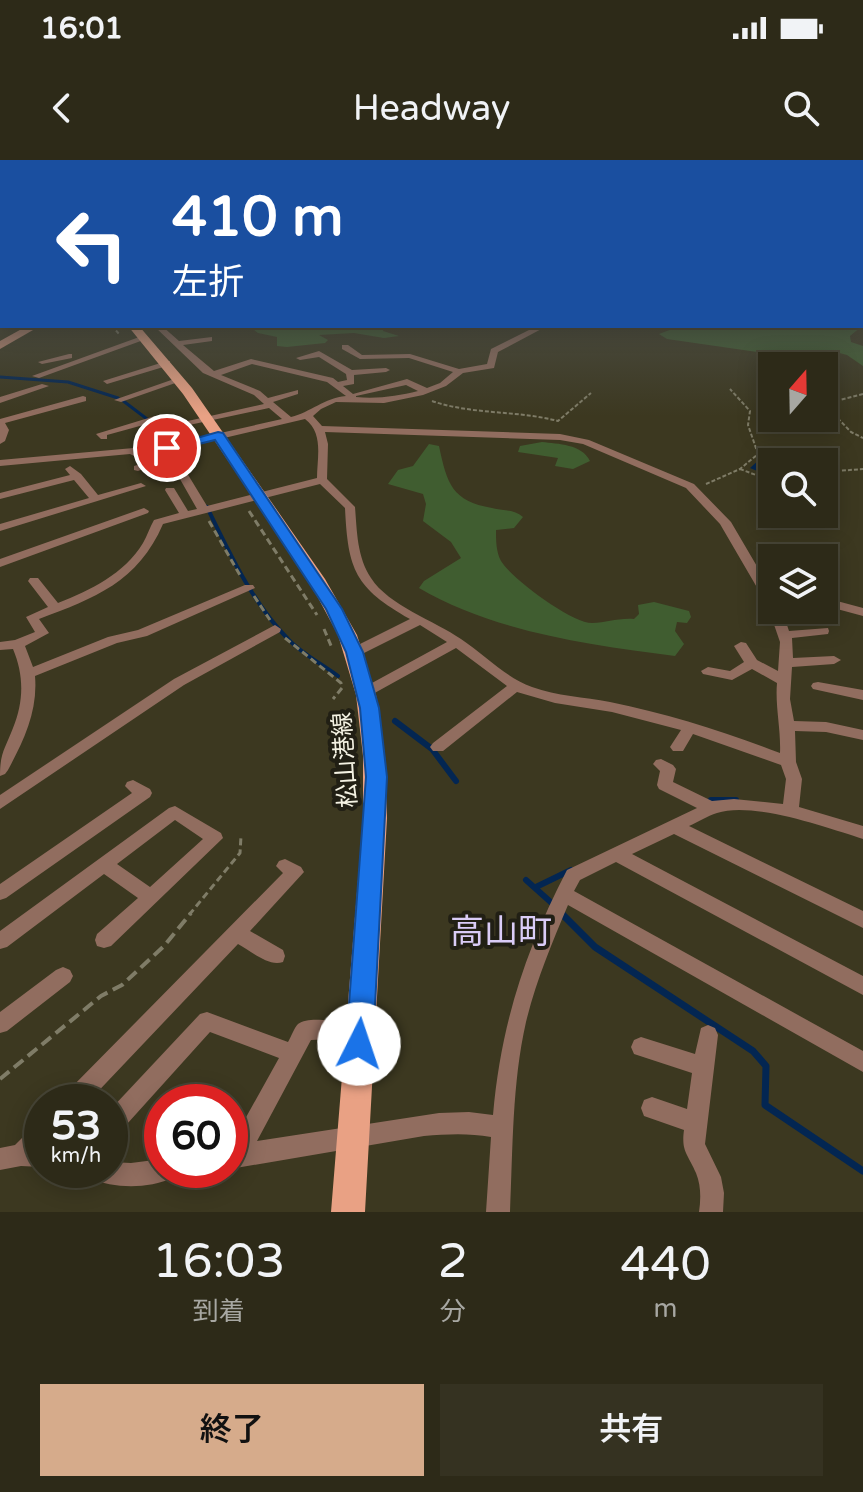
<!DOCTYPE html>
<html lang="ja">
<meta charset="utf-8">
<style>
body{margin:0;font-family:"Varela Round","Noto Sans JP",sans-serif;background:#353221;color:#f1f3f6;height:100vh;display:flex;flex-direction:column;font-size:30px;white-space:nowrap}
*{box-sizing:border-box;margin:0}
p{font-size:26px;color:#a7a7a2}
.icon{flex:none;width:44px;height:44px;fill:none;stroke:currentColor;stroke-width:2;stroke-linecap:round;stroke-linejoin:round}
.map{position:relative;height:1052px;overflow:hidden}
.side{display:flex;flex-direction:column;background:#2d2a18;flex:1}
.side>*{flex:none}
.top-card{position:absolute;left:0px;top:0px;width:864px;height:168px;box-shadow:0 4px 20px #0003,0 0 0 2px #484637;background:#1a4fa0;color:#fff;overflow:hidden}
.needle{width:52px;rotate:20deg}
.buttons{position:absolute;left:758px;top:192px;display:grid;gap:16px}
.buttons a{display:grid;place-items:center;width:80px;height:80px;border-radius:0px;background:#2d2a18;box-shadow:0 4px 20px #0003,0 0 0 2px #484637;font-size:40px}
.speed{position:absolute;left:24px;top:924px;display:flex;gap:16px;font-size:40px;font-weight:700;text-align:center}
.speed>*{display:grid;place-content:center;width:104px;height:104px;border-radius:50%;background:#2d2a18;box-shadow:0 4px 20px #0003,0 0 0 2px #484637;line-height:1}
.speed small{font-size:20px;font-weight:400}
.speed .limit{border:12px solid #d22;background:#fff;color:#111}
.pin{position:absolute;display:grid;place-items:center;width:68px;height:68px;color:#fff;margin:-34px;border:4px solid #fff;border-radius:50%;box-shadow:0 2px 8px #0007}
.me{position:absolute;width:88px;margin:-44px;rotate:4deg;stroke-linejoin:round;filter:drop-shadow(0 0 6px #0008)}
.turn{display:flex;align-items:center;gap:28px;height:168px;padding:0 40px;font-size:36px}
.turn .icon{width:104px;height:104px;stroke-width:2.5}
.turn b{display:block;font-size:56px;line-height:68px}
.eta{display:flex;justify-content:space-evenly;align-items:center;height:136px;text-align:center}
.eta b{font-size:48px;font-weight:600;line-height:56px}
.primary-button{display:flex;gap:16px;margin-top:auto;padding:16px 40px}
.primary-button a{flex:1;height:92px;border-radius:0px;background:#d6ab8b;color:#111;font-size:32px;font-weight:600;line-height:92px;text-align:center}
.primary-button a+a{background:#353221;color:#f1f3f6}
.status{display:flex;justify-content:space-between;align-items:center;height:56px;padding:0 40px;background:#2d2a18;direction:ltr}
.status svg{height:22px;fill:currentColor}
header{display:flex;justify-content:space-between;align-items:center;height:104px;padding:0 40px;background:#2d2a18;font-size:36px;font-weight:600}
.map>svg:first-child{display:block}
</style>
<div class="status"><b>16:01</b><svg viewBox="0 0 49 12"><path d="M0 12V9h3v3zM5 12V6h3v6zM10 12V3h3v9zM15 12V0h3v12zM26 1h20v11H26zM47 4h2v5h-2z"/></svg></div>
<header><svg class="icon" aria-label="back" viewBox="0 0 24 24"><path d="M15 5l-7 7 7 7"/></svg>Headway<svg class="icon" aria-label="search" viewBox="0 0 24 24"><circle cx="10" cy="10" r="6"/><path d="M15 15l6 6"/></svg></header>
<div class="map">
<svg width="863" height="1052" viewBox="0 0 863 1052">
<rect width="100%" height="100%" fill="#3c3820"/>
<!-- green -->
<path fill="#405d30" d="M 249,166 L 384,166 L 383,171 L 399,176 L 384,178 L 354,173 L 319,175 L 328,180 L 325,183 L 287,187 L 277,186 L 277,177 L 258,173 Z
M 680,166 L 862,166 L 850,176 L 851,182 L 863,186 L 863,206 L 847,195 L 832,191 L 771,194 L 667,179 L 659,174 Z
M 542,282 C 558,284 582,284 590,301 L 573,309 L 555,306 L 558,298 L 518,292 L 520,286 Z
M 429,284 L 439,286 C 447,324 452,341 492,348 C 504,351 513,349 523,357 L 514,368 L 496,370 C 496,380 496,392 501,401 C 512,419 572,463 592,463 C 607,463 616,458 634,459 L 639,454 L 638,445 L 654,442 L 689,451 L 691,457 L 687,463 L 677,462 L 675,471 L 684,484 L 675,496 C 590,485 494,472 419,428 L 424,421 L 461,398 L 451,382 L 423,361 L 426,344 L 423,334 L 388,324 L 398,310 L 413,306 Z"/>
<!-- water -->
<path fill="#032652" d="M 770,290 L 807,302 L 772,302 L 772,317 L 750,308 Z"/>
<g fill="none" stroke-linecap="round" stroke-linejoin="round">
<!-- stream-far3 -->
<path stroke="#032652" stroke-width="3" d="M 0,217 L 68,222 L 118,238
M 122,240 L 147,259
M 149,262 L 165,283
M 206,346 L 208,349"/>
<!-- stream-far2 -->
<path stroke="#032652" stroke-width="4" d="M 207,347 C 229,392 253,444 288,479 C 302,494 322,504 338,516"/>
<!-- stream-far1 -->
<path stroke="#032652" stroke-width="6" d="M 395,561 L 432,589 L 456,621
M 711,640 L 736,640
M 526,720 L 554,745
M 536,727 L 571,710"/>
<!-- stream -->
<path stroke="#032652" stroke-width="7" d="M 561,753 L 595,787 L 753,891 L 766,906 L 765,945 L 863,1011"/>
<!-- path-far2 -->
<path stroke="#7f7c67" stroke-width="2" stroke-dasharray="4 2" stroke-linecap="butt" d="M 112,166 L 120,175
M 863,234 L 824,244 L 851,272 L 863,278
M 432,241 C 473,255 516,250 558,261 L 591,233
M 740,309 L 772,321
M 824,312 L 863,309
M 706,324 L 740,309 L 758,294 L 748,265 L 750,251 L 730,229"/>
<!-- path-far1 -->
<path stroke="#7f7c67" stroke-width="3" stroke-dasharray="7 4" stroke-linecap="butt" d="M 249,351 L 317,455
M 209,361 L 241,417
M 254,436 L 270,460
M 324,469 L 332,488
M 285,478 L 341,523 L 342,528 L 333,539
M 189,755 L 240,693 L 241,676"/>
<!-- path -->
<path stroke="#7f7c67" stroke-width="4" stroke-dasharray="12 6" stroke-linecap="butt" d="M 0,919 L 101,836 L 122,825 L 164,786 L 191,753"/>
<!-- minor -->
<path fill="#916d5f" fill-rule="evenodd" d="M 0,119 L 2,119 L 2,123 L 0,123 Z
M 0,139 L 2,139 L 2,143 L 0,143 Z
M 0,163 L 2,163 L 2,166 L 5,167 L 0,167 Z
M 10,166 L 33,166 L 36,168 L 32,170 Z
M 154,166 L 162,166 L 179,181 L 212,177 L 212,181 L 183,185 L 214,211 L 251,199 L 333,218 L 338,222 L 347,220 L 346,214 L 319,197 L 300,200 L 296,198 L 319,191 L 352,210 L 386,208 L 390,210 L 386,212 L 354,215 L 354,224 L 343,226 L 353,234 L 407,219 L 427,228 L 440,223 L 453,212 L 409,198 L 360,199 L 342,189 L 342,185 L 348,185 L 362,195 L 410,194 L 459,209 L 487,204 L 491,189 L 537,166 L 547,166 L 498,192 L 494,208 L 463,213 L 446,226 L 423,235 L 384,243 L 336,242 L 321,249 L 313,256 L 322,266 L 560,274 L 589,280 L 694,324 L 731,362 L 772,432 L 772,447 L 766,443 L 720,364 L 686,328 L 583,284 L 560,280 L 325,272 L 328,284 L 327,319 L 355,347 C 357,371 357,397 371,418 C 388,445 435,461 461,479 C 485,495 505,517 532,527 C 557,536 584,537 610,542 C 668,554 726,572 780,593 C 781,569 775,546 777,523 L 752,509 L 732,520 L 703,514 L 701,511 L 708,507 L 730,511 L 744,502 L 734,486 L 741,482 L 746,483 L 757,500 L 778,511 L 780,482 L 769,450 L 771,447 L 772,450 L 808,450 L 802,454 L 784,456 L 789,471 L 828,468 L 829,471 L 828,474 L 792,478 L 793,498 L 834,496 L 841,500 L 834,504 L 792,507 L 790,539 L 794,561 L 826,562 L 863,570 L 863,580 L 826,572 L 795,571 L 796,602 L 802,619 L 799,647 L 863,666 L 863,679 C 828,668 753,641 717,653 C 707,656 698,662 689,666 L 863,751 L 863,768 L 674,674 L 632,694 L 863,816 L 863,835 L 616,702 L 580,720 L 574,731 L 863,891 L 863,912 L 568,745 C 552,783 536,821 526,862 C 512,924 513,988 510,1052 L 486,1052 L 491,977 C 469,973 447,974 424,976 L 230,1009 L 230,986 L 279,898 L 210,872 L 118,974 L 110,977 L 110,950 L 200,854 L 207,852 L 288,882 C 291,877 294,868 298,864 C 307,857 330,860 339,863 L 342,870 L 339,877 L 332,879 L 311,880 L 257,981 L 439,953 L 469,952 L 493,955 C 501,864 525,791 567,710 L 697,648 L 659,629 L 657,625 L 660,611 L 653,604 L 656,600 L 661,599 L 673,605 L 676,609 L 673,622 L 712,641 L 734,639 L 783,644 L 786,619 L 781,605 L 693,574 L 683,591 L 673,591 L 670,587 L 681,570 L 612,552 L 555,543 L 517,532 L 443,591 L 433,591 L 430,587 L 433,583 L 507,526 L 456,488 L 371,535 L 361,535 L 359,532 L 361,529 L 447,482 L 420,465 L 360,495 L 350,495 L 348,492 L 350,489 L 410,459 C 355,428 348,410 345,348 L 320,324 L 163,364 C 138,422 95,438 39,459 L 49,473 L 25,486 L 33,507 L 108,477 L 138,470 L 245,425 L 253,425 L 255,428 L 147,476 L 117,483 L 35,516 C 38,551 24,580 8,610 L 5,614 L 0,616 C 0,592 5,589 13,568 C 24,541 24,515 13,489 L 0,490 L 0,482 L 15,480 L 35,472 L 26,457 L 48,447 L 28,421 L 30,418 L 38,418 L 58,443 C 91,430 124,414 143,383 C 147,376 150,367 154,360 L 179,353 L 165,330 L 166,328 L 174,328 L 188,351 L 197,349 L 164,291 L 143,293 L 161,302 L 138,311 L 134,310 L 134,306 L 147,302 L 130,294 L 0,306 L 0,300 L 167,285 L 282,259 L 269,248 L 161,271 L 161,267 L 264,244 L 254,235 L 203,213 ZM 252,204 L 327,222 L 346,236 C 324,238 311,252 291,257 L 273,242 L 298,234 L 298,230 L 268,238 L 260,231 L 221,215 ZM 406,225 L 418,231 C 398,236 378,239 356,237 L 356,236 ZM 305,259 C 324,273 317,298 317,318 L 207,346 L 173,290 Z
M 142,176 L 149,178 L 39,218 L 32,216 Z
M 69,194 L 72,194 L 72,198 L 42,204 L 38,202 Z
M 167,201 L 170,201 L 170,205 L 107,224 L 103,221 Z
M 177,218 L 184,220 L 121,242 L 114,240 Z
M 42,224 L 49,226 L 0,243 L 0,237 Z
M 83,236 L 86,237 L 86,241 L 5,263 L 9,270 L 5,281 L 0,284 L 0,259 Z
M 155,256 L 160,259 L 158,261 L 107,275 L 107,279 L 101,279 L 96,274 Z
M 70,306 L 81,314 L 98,335 L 141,323 L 146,326 L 0,371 L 0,364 L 89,338 L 74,320 L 0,339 L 0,333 L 70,315 L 65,309 Z
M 144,348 L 149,351 L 148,353 L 0,407 L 0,399 Z
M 811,393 L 815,394 L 815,398 L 793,398 L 795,396 Z
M 837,441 L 863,448 L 863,456 L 837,449 L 821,450 L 824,450 L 824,443 Z
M 275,465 L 281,469 L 280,472 L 184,525 L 0,649 L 0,635 L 174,519 Z
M 818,522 L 863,530 L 863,540 L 813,529 L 811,526 L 813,523 Z
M 133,620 L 150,629 L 152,633 L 150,637 L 6,738 L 0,740 L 0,724 L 132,633 L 125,626 L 127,622 Z
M 175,646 L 221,673 L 223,678 L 111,786 L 104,788 L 97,786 L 95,780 L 97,774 L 138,738 L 104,714 L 7,787 L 0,789 L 0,771 L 169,648 ZM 175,660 L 203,679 L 150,727 L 117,704 Z
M 285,699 L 301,707 L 304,712 L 250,771 L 283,790 L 285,796 L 283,802 C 268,807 251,791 238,784 L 88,942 L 62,942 L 65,934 L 283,713 L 276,706 L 279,701 Z
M 63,807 L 70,810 L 73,816 L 70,822 L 7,871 L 0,873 L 0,852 L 56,810 Z
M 708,865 L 715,868 L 718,875 L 705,984 L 721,1017 L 724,1033 L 723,1052 L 699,1052 C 701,1039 701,1025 696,1013 C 688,994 681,992 684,970 L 644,956 L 641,948 L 644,940 L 652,937 L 687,949 L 692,913 L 634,894 L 631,887 L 634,880 L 641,877 L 695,894 L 701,868 Z
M 42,963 L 42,1007 L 21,1006 L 0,1010 L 0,988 L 15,985 L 34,966 Z
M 162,999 L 162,1010 L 176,1010 L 173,1018 C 147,1029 115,1029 89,1018 L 86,1010 L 110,1010 L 110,1002 L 131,1003 Z"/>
<!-- secondary -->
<path fill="#c28a74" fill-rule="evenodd" d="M 27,166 L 40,166 L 0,189 L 0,181 Z"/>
<!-- primary -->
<path fill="#e9a184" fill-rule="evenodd" d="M 128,166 L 139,166 L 192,228 L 325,419 L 357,475 L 376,535 L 385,596 L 387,658 L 365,1052 L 331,1052 L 363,658 L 363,596 L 356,535 L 338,475 L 308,419 L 183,234 Z"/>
</g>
<!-- sky -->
<linearGradient id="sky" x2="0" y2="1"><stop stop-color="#211f12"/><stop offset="0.42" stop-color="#50534e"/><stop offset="1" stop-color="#50534e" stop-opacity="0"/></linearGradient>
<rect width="863" height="256" fill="url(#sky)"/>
<!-- route -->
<path fill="#1a73e8" stroke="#114b97" stroke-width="2" d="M 218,272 L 223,273 L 342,449 L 363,492 L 379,548 L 387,617 L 373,884 L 369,893 L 359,897 L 350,893 L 346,884 L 366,617 L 360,548 L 346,492 L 326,449 L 215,280 L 167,292 L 161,288 Z"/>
<g text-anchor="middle" stroke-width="8" stroke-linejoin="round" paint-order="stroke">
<!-- street labels -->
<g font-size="24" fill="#f4f2e3" stroke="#211f14">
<text transform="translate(345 600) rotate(-94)" y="8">松山港線</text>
</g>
<!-- near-quarter labels -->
<g font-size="34" fill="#daccf7" stroke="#211f14">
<text x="501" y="783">高山町</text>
</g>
</g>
</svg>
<div class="buttons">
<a><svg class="needle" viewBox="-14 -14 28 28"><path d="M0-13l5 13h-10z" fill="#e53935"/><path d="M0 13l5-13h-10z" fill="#a7a7a2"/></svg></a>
<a><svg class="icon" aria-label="search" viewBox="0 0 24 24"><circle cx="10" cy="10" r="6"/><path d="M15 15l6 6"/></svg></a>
<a><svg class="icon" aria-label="layers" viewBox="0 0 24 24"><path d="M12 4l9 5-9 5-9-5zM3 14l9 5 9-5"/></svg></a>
</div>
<div class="speed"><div>53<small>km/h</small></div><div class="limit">60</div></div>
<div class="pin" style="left:167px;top:288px;background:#d93025"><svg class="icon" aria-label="arrive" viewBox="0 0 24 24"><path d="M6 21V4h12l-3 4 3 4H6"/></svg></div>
<svg class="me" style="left:359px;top:884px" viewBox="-20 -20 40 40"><circle r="19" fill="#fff"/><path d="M0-13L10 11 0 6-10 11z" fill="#1a73e8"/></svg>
<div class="top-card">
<div class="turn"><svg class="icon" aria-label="left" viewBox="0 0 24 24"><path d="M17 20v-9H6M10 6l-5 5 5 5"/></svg><div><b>410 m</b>左折</div></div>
</div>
</div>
<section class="side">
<div class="eta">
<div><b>16:03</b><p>到着</p></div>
<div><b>2</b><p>分</p></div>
<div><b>440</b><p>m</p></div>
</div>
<div class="primary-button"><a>終了</a><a>共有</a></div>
</section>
